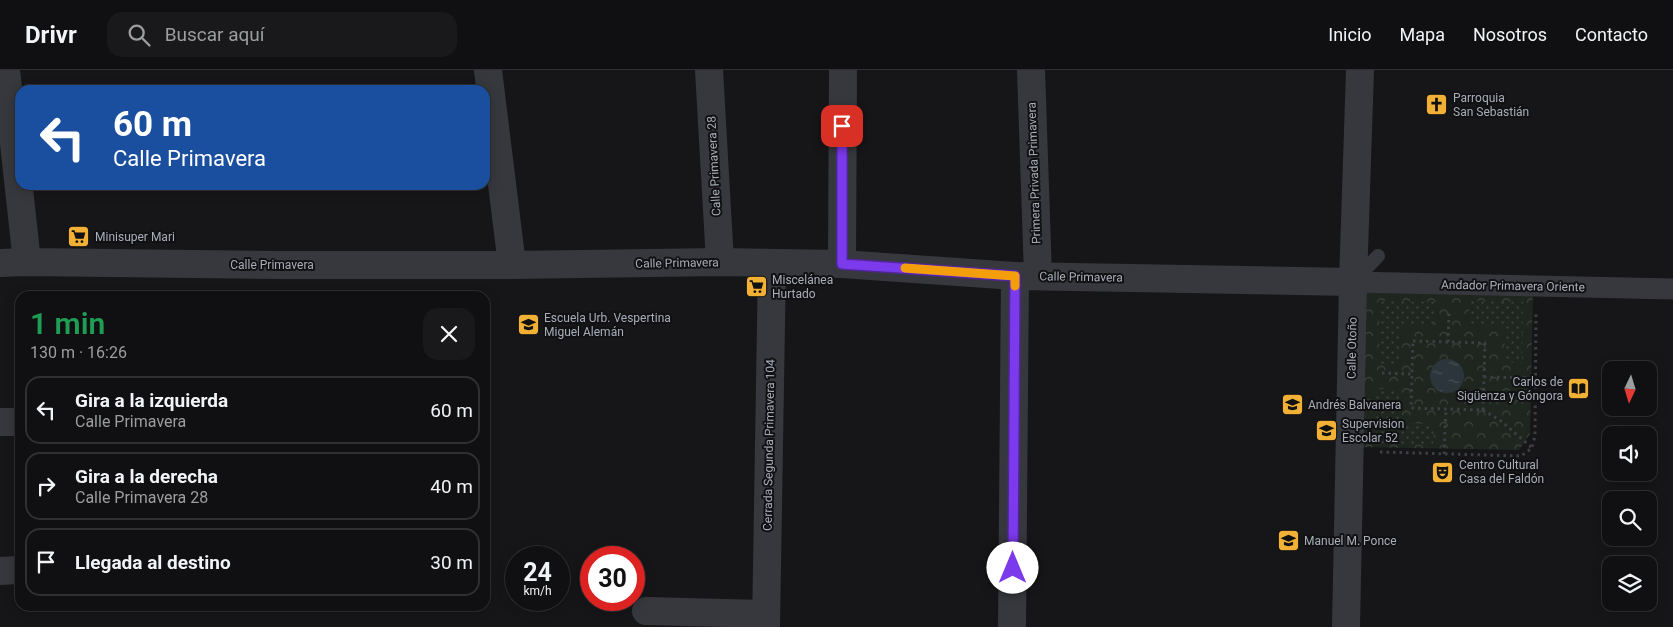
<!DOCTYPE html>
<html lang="es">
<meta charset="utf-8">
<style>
body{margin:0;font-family:Roboto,sans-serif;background:#19191b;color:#f1f3f6;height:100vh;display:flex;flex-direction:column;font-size:19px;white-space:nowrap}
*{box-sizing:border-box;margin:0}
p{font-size:16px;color:#9c9d9f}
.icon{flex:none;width:28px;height:28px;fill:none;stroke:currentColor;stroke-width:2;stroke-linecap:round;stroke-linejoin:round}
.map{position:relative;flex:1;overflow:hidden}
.side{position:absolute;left:15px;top:221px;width:475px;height:320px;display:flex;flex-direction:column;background:#101012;border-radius:15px;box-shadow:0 2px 12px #0003,0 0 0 1px #303032}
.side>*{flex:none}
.banner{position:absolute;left:15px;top:15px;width:475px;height:105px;border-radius:15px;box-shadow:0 2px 12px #0003,0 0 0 1px #303032;background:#1a4fa0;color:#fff;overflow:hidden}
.needle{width:32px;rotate:184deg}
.fabs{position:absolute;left:1602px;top:291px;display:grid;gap:10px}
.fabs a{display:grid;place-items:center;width:55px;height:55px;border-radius:10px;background:#101012;box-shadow:0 2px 12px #0003,0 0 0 1px #303032;font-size:25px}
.speed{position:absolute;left:505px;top:476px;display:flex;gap:10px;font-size:25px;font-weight:700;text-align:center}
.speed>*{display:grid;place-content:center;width:65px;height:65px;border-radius:50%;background:#101012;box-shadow:0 2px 12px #0003,0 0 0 1px #303032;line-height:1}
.speed small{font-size:12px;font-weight:400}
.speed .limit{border:8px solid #d22;background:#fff;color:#111}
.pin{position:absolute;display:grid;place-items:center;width:42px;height:42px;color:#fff;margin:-21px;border-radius:10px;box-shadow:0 2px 8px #0006}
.me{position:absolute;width:55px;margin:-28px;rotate:0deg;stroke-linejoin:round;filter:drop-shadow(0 0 4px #0008)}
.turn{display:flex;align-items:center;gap:18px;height:105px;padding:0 15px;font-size:22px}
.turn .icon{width:65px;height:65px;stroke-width:2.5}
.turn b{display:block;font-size:35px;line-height:42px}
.round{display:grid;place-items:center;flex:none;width:52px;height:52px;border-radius:15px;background:#19191b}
.head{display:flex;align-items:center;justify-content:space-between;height:85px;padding:0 15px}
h1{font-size:30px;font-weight:600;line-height:38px;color:#1e9e55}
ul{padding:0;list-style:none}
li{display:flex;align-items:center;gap:15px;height:68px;margin:0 10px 8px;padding:0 5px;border:2px solid #303032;border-radius:15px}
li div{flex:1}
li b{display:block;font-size:19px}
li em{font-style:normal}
header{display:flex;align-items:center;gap:30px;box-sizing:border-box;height:70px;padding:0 25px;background:#101012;border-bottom:1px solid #303032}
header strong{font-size:24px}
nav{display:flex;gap:28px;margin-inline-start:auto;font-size:18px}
.search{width:350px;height:45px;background:#19191b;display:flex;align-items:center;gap:12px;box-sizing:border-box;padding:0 18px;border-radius:15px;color:#9c9d9f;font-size:19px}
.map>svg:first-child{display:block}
</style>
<header>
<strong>Drivr</strong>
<div class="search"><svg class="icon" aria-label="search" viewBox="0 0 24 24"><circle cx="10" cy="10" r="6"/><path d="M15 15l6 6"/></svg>Buscar aquí</div>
<nav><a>Inicio</a><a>Mapa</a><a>Nosotros</a><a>Contacto</a></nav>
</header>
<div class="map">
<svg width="1673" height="557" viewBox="0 0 1673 557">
<defs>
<pattern id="park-crowns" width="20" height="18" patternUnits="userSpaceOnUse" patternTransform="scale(1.25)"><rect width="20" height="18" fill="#1e261f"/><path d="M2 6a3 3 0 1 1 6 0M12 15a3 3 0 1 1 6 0" fill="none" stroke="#3c433d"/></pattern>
<pattern id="garden-dots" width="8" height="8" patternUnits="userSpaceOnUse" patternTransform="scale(1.25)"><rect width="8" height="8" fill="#1e261f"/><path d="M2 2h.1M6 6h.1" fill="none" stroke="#3c433d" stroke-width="1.8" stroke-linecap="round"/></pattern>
<pattern id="water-ripples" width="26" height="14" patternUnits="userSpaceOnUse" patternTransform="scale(1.25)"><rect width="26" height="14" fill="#2c353c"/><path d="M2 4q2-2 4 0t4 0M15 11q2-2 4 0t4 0" fill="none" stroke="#485056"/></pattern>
</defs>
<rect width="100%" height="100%" fill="#161618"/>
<!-- park -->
<path fill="url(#park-crowns)" d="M 1361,216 L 1533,220 L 1530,364 L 1519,380 L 1357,377 Z"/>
<!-- garden -->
<path fill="url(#garden-dots)" d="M 1380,231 L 1435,232 L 1434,255 L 1400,255 L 1399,295 L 1379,295 Z
M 1469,231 L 1523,232 L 1522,293 L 1504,292 L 1505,256 L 1469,256 Z
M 1376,319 L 1399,319 L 1399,353 L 1434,354 L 1433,375 L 1374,373 Z"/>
<!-- water -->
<path fill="url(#water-ripples)" d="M1430 306a17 17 0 1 1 34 0a17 17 0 1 1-34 0Z"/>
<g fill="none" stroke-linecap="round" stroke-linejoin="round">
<!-- path -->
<path stroke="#3d3f44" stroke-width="3" stroke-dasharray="2.5 4" stroke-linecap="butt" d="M 1413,271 L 1485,273 L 1483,340 L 1411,338 Z
M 1448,272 L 1449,240
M 1382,303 L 1411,304
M 1484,307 L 1536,308
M 1483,340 L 1501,351 L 1531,377
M 1380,382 L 1521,386 L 1532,378 L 1535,366 L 1536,242
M 1444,384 L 1446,339"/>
<!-- service -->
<path stroke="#37383d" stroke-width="14" d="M 1354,211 L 1378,186"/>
<!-- pedestrian -->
<path stroke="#37383d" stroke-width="21" d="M 1353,212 L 1673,219"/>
<!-- minor -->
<path stroke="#37383d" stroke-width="28" d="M 6,0 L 27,192
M 488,0 L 512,195
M 709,0 L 720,192
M 1031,0 L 1038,206
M 0,193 L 27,192 L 280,195 L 512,195 L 720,192 L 842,194 L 1015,206 L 1353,212
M 842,194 L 843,0
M 0,352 L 20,352
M 0,501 L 20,500
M 646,541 L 766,544
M 766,557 L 772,193
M 1012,557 L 1015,206
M 1346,557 L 1353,212 L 1360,0"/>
</g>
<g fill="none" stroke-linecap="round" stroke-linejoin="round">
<defs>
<path id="route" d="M 842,56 L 842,194 L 1015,206 L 1013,498"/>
</defs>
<!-- route casing -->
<use href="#route" stroke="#51269a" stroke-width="12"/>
<!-- route -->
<use href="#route" stroke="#7c3aed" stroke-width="9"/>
<!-- slow -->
<path stroke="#f59e0b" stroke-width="9" d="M 905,198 L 1015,206 L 1015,216"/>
</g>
<!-- icons -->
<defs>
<symbol id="church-square" viewBox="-11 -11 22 22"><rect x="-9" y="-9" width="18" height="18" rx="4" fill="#f2b134" stroke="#111113"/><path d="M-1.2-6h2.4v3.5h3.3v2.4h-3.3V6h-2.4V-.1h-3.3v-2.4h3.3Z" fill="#111"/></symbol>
<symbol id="supermarket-square" viewBox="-11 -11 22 22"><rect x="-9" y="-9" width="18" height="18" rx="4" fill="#f2b134" stroke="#111113"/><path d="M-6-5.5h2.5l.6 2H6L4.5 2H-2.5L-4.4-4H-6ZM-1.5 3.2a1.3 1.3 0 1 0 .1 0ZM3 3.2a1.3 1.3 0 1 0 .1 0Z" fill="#111"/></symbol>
<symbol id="school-square" viewBox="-11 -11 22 22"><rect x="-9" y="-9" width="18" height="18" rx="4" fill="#f2b134" stroke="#111113"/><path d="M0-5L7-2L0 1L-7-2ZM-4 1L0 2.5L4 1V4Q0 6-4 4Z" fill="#111"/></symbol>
<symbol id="library-square" viewBox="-11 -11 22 22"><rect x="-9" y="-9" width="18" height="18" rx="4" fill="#f2b134" stroke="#111113"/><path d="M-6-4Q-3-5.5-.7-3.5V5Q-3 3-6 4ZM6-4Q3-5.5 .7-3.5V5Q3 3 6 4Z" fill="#111"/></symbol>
<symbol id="theatre-square" viewBox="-11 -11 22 22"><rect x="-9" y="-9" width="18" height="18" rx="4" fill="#f2b134" stroke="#111113"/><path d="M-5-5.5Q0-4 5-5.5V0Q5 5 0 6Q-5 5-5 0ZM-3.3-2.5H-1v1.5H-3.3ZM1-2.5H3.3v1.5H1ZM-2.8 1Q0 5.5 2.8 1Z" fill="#111"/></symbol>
</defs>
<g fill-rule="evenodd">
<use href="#church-square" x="1424" y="22" width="25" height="25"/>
<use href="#supermarket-square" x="66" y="154" width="25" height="25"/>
<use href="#supermarket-square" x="744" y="204" width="25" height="25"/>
<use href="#school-square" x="516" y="242" width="25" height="25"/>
<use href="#library-square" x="1566" y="306" width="25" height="25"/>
<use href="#school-square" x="1280" y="322" width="25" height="25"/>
<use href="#school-square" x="1314" y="348" width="25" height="25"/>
<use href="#theatre-square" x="1430" y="390" width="25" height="25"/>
<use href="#school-square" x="1276" y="458" width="25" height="25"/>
</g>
<g text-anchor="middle" stroke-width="4" stroke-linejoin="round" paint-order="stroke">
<!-- poi labels -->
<g font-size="12" fill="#a8adb8" stroke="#111113" text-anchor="start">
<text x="1453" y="32">Parroquia<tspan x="1453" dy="14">San Sebastián</tspan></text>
<text x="95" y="171">Minisuper Mari</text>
<text x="772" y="214">Miscelánea<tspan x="772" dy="14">Hurtado</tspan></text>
<text x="544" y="252">Escuela Urb. Vespertina<tspan x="544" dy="14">Miguel Alemán</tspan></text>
<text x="1563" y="316" text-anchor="end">Carlos de<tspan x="1563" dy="14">Sigüenza y Góngora</tspan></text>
<text x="1308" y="339">Andrés Balvanera</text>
<text x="1342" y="358">Supervision<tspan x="1342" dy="14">Escolar 52</tspan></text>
<text x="1459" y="399">Centro Cultural<tspan x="1459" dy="14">Casa del Faldón</tspan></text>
<text x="1304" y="475">Manuel M. Ponce</text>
</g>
<!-- street labels -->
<g font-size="12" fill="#a8adb8" stroke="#111113">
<text transform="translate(714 96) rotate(-93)" y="4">Calle Primavera 28</text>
<text transform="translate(1034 103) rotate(-92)" y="4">Primera Privada Primavera</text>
<text transform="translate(677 193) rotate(-1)" y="4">Calle Primavera</text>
<text x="272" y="199">Calle Primavera</text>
<text transform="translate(1081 207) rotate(1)" y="4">Calle Primavera</text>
<text transform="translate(1513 216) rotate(1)" y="4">Andador Primavera Oriente</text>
<text transform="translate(1352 278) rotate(-89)" y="4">Calle Otoño</text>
<text transform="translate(769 375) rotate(-89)" y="4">Cerrada Segunda Primavera 104</text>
</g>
</g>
</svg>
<div class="fabs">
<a><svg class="needle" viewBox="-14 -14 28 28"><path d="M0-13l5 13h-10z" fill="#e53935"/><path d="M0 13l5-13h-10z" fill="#9c9d9f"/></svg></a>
<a><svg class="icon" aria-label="sound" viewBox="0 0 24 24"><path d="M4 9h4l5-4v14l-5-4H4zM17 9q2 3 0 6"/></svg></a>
<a><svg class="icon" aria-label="search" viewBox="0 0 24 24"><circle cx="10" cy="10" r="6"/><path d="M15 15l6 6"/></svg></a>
<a><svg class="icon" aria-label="layers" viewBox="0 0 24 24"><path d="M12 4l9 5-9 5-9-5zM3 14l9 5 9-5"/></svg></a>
</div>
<div class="speed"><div>24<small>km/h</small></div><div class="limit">30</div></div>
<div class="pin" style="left:842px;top:56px;background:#d93025"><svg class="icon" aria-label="arrive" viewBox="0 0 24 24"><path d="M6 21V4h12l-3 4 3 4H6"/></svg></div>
<svg class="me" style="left:1013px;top:498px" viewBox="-20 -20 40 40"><circle r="19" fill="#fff"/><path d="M0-13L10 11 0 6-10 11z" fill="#7c3aed"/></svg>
<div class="banner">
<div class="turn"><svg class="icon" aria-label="left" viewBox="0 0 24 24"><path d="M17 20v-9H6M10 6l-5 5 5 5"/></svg><div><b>60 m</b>Calle Primavera</div></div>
</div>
<section class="side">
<div class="head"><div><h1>1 min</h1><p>130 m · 16:26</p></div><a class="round"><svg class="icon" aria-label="close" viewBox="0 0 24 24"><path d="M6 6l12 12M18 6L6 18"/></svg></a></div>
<ul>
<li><svg class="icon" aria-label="left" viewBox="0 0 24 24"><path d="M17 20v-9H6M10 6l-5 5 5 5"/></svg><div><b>Gira a la izquierda</b><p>Calle Primavera</p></div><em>60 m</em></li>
<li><svg class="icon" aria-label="right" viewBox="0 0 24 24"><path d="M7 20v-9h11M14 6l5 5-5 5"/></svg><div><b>Gira a la derecha</b><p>Calle Primavera 28</p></div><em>40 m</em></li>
<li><svg class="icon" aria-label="arrive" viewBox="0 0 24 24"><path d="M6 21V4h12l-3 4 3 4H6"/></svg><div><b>Llegada al destino</b></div><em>30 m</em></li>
</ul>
</section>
</div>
